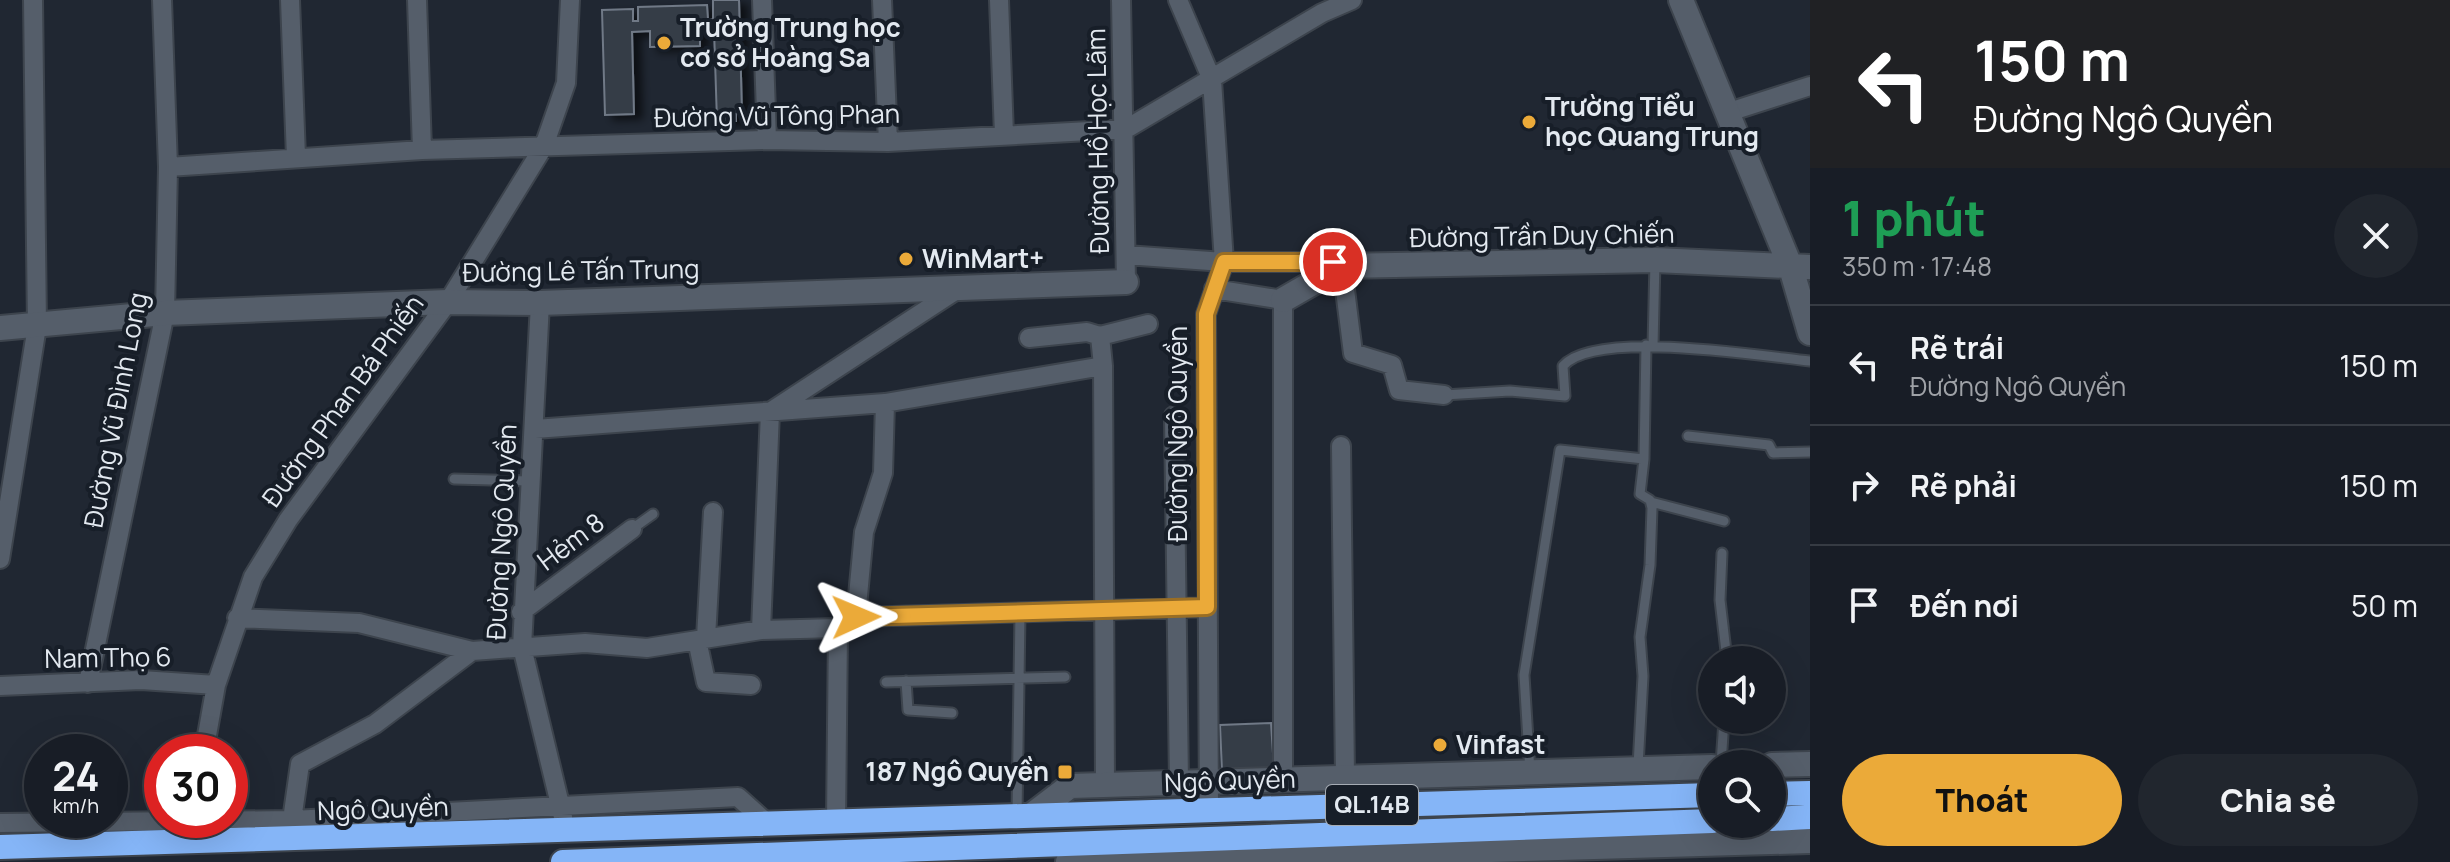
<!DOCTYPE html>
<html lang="vi">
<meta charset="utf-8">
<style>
body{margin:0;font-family:Manrope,sans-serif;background:#21262e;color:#f1f3f6;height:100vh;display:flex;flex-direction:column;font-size:30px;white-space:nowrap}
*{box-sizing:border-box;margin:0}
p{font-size:26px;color:#9fa2a7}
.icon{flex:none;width:44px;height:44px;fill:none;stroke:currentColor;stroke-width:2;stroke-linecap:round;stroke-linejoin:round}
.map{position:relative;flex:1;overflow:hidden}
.panel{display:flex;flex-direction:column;background:#181d26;width:640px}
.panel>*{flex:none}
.guide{background:#202124;color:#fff;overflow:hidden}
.controls{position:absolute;left:1698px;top:646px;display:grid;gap:16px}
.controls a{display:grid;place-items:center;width:88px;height:88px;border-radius:50%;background:#181d26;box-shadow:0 8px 32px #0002,0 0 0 2px #363b43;font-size:40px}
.speed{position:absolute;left:24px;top:734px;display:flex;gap:16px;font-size:40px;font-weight:700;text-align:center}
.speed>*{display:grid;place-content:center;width:104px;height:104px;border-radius:50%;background:#181d26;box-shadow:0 8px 32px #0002,0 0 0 2px #363b43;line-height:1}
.speed small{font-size:20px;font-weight:400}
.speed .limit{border:12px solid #d22;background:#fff;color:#111}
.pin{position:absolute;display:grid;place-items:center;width:68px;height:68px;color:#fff;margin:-34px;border:4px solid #fff;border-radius:50%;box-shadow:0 2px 8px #0007}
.me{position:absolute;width:88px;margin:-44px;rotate:89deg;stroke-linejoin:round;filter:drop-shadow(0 0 6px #0008)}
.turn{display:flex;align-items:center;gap:28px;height:168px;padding:0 32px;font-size:36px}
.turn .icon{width:104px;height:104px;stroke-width:2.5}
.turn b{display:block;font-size:56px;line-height:68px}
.round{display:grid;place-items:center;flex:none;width:84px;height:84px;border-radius:42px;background:#21262e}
.overview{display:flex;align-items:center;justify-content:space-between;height:136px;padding:0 32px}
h1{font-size:48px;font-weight:800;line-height:60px;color:#1e9e55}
.button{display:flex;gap:16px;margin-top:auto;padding:16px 32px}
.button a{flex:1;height:92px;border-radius:48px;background:#ebaa39;color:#111;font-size:32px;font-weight:800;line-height:92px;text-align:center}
.button a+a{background:#21262e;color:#f1f3f6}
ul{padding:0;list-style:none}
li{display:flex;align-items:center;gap:24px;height:120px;padding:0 32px;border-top:2px solid #363b43}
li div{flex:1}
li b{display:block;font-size:30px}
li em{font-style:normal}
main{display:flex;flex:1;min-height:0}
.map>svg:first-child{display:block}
</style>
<main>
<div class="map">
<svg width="1810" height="862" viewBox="0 0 1810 862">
<defs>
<filter id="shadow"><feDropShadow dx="8" dy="4.5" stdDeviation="4" flood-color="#0009"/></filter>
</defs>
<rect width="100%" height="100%" fill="#202732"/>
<!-- building -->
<path fill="#343c47" stroke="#707986" stroke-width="2" filter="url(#shadow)" d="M 713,0 L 739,0 L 742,114 L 736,114 L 736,121 L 717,121 L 714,29 L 700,29 L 700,46 L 650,47 L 650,31 L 632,32 L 634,114 L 605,115 L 602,10 L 633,9 L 633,21 L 638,21 L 638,7 L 707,5 L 708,19 L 713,19 Z
M 1271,723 L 1274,769 L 1222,771 L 1220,725 Z"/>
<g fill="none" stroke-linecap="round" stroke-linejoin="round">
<defs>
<path id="lane" d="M 1653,346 L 1655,261
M 1444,395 L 1510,391 L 1565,396 L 1563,366 C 1595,329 1761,356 1810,361
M 1688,436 L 1769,445 L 1773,453 L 1810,452
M 454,479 L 530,481
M 1651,502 L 1724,521
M 632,529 L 653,514
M 1722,553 L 1720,600 L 1727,660
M 906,681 L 908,710 L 952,713
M 886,682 L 1065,677
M 1721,764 L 1724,720
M 1638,766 L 1643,676 L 1640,637 L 1650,565 L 1652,508 L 1650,500 L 1640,494 L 1644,459 L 1646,345
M 1530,772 L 1524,675 L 1560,450 L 1644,459
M 1017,814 L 1020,614"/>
<path id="street" d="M 290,0 L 296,157
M 417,0 L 422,150
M 762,0 L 767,140
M 882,0 L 888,142
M 999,0 L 1004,135
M 1121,0 L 1126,282
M 1178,0 L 1212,80 L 1224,262 L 1206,314 L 1209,809
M 1726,113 L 1810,86
M 168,167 L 422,150 L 767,140 L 888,142 L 1126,129 L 1322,13 L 1352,0
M 1126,255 L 1224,262 L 1333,262 L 1342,266 L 1353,353 L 1392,365 L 1399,390 L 1444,395
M 1214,289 L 1283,300 L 1283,780
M 540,303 L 522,647 L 563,817
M 1100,336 L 1103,366 L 1105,785
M 1100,336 L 1148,324
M 1029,338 L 1087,332 L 1100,336
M 773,410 L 958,289
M 1174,416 L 1179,783
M 535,429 L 885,403 L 1103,366
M 1341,446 L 1345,777
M 0,559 L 37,326 L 33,0
M 521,612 L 632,529
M 856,617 L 864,532 L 883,473 L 885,403
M 237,618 L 359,623 L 472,651 L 585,643 L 647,648 L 761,630 L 838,628 L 856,617 L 1207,607
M 761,630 L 770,412
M 706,638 L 713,512
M 697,640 L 706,682 L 751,685
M 88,683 L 165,313 L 168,167 L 162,0
M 0,686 L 141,680 L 216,685
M 204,752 L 216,685 L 253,577 L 288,520 L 448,302 L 544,146 L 566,83 L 570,0
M 292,820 L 300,764 L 375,724 L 472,651
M 836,822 L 838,628
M 0,823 L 292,820 L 738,797 L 768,824"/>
<path id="secondary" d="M 1681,0 L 1791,268 L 1810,333
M 1283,300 L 1342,266 L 1655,260 L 1810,267
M 0,328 L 165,313 L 448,302 L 540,303 L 1126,282
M 1772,765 L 1810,764
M 1032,815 L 1070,786 L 1712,767
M 1068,862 L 1810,841"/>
<path id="highway" d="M 1772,794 L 1810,793
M 1772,819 L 1810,817
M 0,847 L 1712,795
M 563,862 L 1712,821"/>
</defs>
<!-- lane casing -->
<use href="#lane" stroke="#3d444d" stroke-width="13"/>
<!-- street casing -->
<use href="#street" stroke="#3d444d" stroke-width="22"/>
<!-- secondary casing -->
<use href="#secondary" stroke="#3d444d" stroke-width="28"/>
<!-- highway casing -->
<use href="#highway" stroke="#3d444d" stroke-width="28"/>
<!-- lane -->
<use href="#lane" stroke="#555e6a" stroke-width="9"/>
<!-- street -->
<use href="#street" stroke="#555e6a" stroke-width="18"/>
<!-- secondary -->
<use href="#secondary" stroke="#555e6a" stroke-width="24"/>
<!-- highway -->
<use href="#highway" stroke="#85b5f7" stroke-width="24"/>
</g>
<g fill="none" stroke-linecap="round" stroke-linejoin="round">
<defs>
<path id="route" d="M 856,617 L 1207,607 L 1206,314 L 1224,262 L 1333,262"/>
</defs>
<!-- route casing -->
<use href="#route" stroke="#996e25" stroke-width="20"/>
<!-- route -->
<use href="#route" stroke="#ebaa39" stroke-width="14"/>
</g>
<!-- markers -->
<g fill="#ebaa39" stroke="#171e28" stroke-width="3">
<circle cx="664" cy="43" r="8"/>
<circle cx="1529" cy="122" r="8"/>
<circle cx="906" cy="259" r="8"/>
<circle cx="1440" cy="745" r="8"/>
<rect x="1057" y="764" width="16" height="16" rx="4"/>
</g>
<g text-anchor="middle" stroke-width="8" stroke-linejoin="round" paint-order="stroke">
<!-- shield labels -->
<rect fill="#171e28" stroke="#a6acb4" stroke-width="2" x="1326" y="785" width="92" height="40" rx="6"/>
<g font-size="24" font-weight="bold" fill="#e3e9f0">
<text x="1372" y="813">QL.14B</text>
</g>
<!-- poi labels -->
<g font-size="26" font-weight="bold" fill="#e3e9f0" stroke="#171e28" text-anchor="start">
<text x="680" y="37">Trường Trung học<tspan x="680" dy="30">cơ sở Hoàng Sa</tspan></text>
<text x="1545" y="116">Trường Tiểu<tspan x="1545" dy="30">học Quang Trung</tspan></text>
<text x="922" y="268">WinMart+</text>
<text x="1456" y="754">Vinfast</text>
<text x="1049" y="781" text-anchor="end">187 Ngô Quyền</text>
</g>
<!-- street labels -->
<g font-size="26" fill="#e3e9f0" stroke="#171e28">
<text transform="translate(777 116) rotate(-1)" y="9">Đường Vũ Tông Phan</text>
<text transform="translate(1098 141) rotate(-91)" y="9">Đường Hồ Học Lãm</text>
<text transform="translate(1542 236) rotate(-1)" y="9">Đường Trần Duy Chiến</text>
<text transform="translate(581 271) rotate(-1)" y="9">Đường Lê Tấn Trung</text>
<text transform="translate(343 401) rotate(-54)" y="9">Đường Phan Bá Phiến</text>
<text transform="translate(116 410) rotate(-79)" y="9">Đường Vũ Đình Long</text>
<text transform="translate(1178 434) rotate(-90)" y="9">Đường Ngô Quyền</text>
<text transform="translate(502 532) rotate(-87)" y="9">Đường Ngô Quyền</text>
<text transform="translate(571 542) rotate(-37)" y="9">Hẻm 8</text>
<text transform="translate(108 658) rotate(-1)" y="9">Nam Thọ 6</text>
<text transform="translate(1230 781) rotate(-2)" y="9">Ngô Quyền</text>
<text transform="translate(383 809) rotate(-2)" y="9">Ngô Quyền</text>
</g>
</g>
</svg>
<div class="controls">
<a><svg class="icon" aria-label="sound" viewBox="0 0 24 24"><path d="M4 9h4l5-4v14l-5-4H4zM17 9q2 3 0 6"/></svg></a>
<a><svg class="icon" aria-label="search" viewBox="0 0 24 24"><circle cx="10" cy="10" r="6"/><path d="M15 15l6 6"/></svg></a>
</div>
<div class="speed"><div>24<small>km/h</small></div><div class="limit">30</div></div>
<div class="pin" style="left:1333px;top:262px;background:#d93025"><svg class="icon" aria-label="arrive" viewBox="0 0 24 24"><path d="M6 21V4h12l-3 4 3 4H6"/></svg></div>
<svg class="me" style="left:856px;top:617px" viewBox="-20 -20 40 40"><path d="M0-17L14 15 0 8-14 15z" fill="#ebaa39" stroke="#fff" stroke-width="4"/></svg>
</div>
<section class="panel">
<div class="guide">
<div class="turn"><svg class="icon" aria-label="left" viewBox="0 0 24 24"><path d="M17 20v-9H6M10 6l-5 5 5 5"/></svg><div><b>150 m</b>Đường Ngô Quyền</div></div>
</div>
<div class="overview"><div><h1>1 phút</h1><p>350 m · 17:48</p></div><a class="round"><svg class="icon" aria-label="close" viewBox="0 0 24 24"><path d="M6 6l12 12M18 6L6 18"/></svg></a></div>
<ul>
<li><svg class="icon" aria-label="left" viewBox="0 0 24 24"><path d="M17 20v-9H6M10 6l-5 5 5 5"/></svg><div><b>Rẽ trái</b><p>Đường Ngô Quyền</p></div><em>150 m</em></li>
<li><svg class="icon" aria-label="right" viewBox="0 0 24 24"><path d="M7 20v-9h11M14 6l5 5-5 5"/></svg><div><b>Rẽ phải</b></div><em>150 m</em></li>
<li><svg class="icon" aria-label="arrive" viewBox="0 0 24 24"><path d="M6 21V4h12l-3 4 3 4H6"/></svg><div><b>Đến nơi</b></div><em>50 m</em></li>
</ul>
<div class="button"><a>Thoát</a><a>Chia sẻ</a></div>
</section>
</main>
